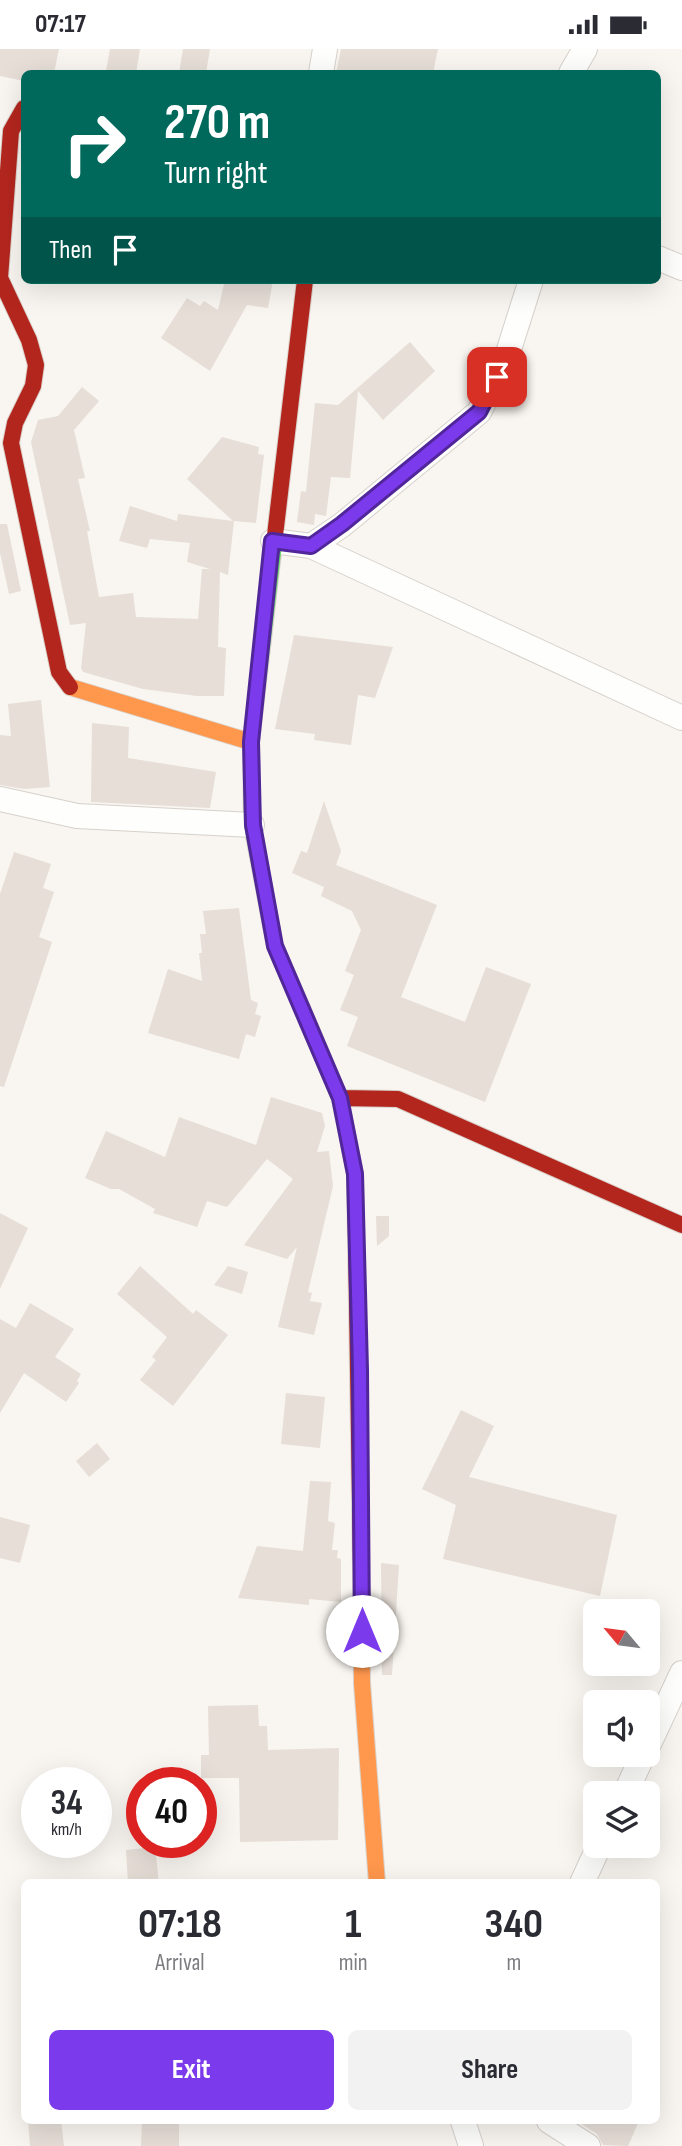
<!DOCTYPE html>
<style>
body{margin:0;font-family:"Sofia Sans Condensed",sans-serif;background:#f2f2f3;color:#2b2b33;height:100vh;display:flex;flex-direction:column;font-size:26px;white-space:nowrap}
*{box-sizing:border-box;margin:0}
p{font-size:23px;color:#7c7c81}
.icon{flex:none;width:38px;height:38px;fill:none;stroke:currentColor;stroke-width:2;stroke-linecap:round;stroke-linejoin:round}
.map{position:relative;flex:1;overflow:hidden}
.side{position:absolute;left:21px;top:1830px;width:639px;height:245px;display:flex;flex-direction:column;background:#fff;border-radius:10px;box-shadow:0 7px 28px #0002}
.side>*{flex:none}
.guide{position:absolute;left:21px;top:21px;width:640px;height:214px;border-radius:10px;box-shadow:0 7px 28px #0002;background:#00695c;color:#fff;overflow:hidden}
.needle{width:46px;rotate:299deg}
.controls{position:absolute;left:583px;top:1550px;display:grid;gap:14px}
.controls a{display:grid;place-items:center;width:77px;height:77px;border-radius:10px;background:#fff;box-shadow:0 7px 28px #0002;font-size:35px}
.speed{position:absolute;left:21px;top:1718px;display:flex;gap:14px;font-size:35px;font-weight:700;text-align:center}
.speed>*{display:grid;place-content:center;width:91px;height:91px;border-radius:50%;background:#fff;box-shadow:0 7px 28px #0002;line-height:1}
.speed small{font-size:18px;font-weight:400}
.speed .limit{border:10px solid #d22;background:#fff;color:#111}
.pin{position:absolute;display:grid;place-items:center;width:60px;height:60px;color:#fff;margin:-30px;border-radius:14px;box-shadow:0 4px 10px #0006}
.me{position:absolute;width:77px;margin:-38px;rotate:0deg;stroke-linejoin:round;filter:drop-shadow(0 0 5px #0008)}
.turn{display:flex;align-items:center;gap:24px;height:147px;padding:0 28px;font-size:32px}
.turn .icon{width:91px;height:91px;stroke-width:2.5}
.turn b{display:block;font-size:49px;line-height:60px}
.then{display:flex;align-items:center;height:66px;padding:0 28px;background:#0003;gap:14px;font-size:26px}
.eta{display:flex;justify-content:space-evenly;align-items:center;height:119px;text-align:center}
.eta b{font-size:42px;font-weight:700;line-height:49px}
.primary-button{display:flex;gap:14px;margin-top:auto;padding:14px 28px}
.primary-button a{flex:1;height:80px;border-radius:10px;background:#7c3aed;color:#fff;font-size:28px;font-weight:700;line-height:80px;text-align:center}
.primary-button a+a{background:#f2f2f3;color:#2b2b33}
.status{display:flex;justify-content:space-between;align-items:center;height:49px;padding:0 35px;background:#fff;direction:ltr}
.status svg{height:19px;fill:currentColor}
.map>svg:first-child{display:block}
</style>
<div class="status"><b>07:17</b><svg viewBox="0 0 49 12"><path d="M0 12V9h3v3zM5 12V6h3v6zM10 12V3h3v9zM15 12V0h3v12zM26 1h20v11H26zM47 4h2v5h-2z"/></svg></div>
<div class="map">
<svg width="682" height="2097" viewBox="0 0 682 2097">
<rect width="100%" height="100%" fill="#f9f5f0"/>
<!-- building -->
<path fill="#e6ded7" d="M 0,0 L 59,0 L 54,24 L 24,24 L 24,32 L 0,27 Z
M 110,0 L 140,0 L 136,24 L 106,22 Z
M 183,0 L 210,0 L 206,24 L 179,24 Z
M 341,0 L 438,0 L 433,24 L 336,24 Z
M 225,231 L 273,231 L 268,259 L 247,256 L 210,322 L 161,289 L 187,249 L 200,257 L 204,252 L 218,261 Z
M 410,293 L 435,322 L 383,371 L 358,342 L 350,429 L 331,428 L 326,467 L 315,465 L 314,476 L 297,473 L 301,442 L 306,443 L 315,354 L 338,356 Z
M 82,338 L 99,352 L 74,381 L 85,429 L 78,430 L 90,482 L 87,482 L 99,548 L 133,544 L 136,568 L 198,570 L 202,520 L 210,520 L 187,513 L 190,494 L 150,490 L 147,499 L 119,492 L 130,457 L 177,472 L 178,465 L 233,472 L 187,430 L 222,388 L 259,398 L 258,405 L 264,406 L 256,474 L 234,472 L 228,526 L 220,523 L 218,598 L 226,599 L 224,647 L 197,647 L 143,640 L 83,623 L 81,619 L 86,574 L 70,576 L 31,393 L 38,371 L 58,367 Z
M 0,475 L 7,475 L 21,542 L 9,545 L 0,504 Z
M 294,586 L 393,598 L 375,649 L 358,646 L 351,696 L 314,691 L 315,685 L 275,680 Z
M 41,651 L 50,738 L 24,740 L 0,736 L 0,686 L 11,687 L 8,655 Z
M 92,674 L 129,678 L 128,709 L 216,723 L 210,759 L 91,753 Z
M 324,752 L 341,802 L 336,816 L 437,856 L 401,948 L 465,973 L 486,918 L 531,935 L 485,1053 L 347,997 L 358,968 L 340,961 L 354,926 L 345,922 L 361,881 L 352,862 L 321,847 L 324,838 L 292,824 L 301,802 L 307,804 Z
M 14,803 L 51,815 L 43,839 L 54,843 L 39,888 L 52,893 L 4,1038 L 0,1037 L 0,845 Z
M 239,859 L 251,951 L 258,954 L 255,965 L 261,967 L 255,988 L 246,985 L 239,1010 L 148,984 L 168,920 L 202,932 L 199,904 L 202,904 L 200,885 L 206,885 L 203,862 Z
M 271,1048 L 322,1064 L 325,1077 L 317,1103 L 329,1102 L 333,1137 L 308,1243 L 312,1244 L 310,1252 L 322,1254 L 314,1286 L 278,1278 L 297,1198 L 287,1210 L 244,1196 L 293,1130 L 267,1110 L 227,1158 L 207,1152 L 197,1178 L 153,1164 L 155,1160 L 119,1140 L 111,1140 L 85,1129 L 106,1082 L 165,1108 L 179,1068 L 256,1096 Z
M 0,1164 L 28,1179 L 0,1240 Z
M 376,1167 L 389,1167 L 389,1187 L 377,1197 Z
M 140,1217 L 193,1265 L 196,1261 L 228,1286 L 173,1357 L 140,1331 L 156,1311 L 152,1308 L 167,1288 L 117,1245 Z
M 228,1217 L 248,1223 L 242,1245 L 214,1236 Z
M 30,1254 L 74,1280 L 55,1308 L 81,1325 L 77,1332 L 79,1334 L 66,1353 L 24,1324 L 0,1364 L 0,1270 L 16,1279 Z
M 286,1344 L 325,1348 L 320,1399 L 281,1395 Z
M 461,1361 L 494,1377 L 469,1428 L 617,1466 L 600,1547 L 443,1510 L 456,1456 L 422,1440 Z
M 97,1394 L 110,1410 L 89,1428 L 76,1412 Z
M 310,1432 L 331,1433 L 328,1472 L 335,1474 L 332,1501 L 338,1501 L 337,1509 L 341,1510 L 341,1553 L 309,1550 L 309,1556 L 238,1549 L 257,1497 L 303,1502 Z
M 0,1468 L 30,1476 L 20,1514 L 0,1509 Z
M 381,1514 L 399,1516 L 392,1626 L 382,1626 Z
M 258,1656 L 259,1677 L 267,1677 L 268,1701 L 339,1699 L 338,1791 L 240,1793 L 239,1729 L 201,1729 L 201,1706 L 209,1706 L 208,1657 Z
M 155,1798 L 159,1834 L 128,1834 L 126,1801 Z
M 28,2072 L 61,2072 L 64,2097 L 30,2097 Z
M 142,2072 L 179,2072 L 179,2097 L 141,2097 Z
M 577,2072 L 639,2072 L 628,2097 L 603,2096 L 597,2085 Z"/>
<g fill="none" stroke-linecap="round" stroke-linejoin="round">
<defs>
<path id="street" d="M 321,24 L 325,0
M 571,24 L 585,0
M 658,209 L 682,219
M 273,492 L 311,497 L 682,669
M 311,497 L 342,476 L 479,363 L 506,310 L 531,231
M 0,750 L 77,767 L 252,776
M 648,1697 L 682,1624
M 625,1745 L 643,1706
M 582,1834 L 599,1797
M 463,2072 L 471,2097
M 549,2072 L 588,2097"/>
<path id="fast" d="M 274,495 L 251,693 L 252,776 L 275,897 L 302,959"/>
<path id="slow" d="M 70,638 L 251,693
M 361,1518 L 362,1634 L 377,1834"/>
<path id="jam" d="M 24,59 L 11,82 L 0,229 L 29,291 L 36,316 L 33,337 L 15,374 L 11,394 L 59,623 L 70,638
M 274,495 L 305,231
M 302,959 L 340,1049 L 355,1125 L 361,1518
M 340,1049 L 398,1050 L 682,1176"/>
</defs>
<!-- street casing -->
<use href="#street" stroke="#d7d1cb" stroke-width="26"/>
<!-- fast casing -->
<use href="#fast" stroke="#d9d2cb" stroke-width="18"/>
<!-- slow casing -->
<use href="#slow" stroke="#d9d2cb" stroke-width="18"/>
<!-- jam casing -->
<use href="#jam" stroke="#d9d2cb" stroke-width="18"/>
<!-- street -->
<use href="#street" stroke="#fefefd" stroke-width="24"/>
<!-- fast -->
<use href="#fast" stroke="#63d668" stroke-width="16"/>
<!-- slow -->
<use href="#slow" stroke="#ff974d" stroke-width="16"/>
<!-- jam -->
<use href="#jam" stroke="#b3261e" stroke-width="16"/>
</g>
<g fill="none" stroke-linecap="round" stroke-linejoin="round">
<defs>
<path id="route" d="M 362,1582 L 360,1321 L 355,1125 L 340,1049 L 275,897 L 253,776 L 251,693 L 272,492 L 311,497 L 342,475 L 479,363 L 497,328"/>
</defs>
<!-- route casing -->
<use href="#route" stroke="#51269a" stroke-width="18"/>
<!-- route -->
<use href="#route" stroke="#7c3aed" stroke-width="12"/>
</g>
</svg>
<div class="controls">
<a><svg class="needle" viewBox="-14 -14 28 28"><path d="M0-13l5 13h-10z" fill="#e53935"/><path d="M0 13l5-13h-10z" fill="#7c7c81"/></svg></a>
<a><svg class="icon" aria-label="sound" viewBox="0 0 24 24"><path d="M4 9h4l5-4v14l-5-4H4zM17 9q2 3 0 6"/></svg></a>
<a><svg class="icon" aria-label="layers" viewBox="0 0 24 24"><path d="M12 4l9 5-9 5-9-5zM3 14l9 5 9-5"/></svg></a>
</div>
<div class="speed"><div>34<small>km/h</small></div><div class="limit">40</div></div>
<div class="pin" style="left:497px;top:328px;background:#d93025"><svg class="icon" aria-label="arrive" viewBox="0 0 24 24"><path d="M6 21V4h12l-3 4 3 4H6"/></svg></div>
<svg class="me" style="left:362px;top:1582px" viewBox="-20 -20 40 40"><circle r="19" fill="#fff"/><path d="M0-13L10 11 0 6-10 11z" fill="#7c3aed"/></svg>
<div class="guide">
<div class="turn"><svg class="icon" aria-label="right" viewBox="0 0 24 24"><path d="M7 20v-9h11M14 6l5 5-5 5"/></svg><div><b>270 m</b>Turn right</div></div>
<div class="then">Then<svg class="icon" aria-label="arrive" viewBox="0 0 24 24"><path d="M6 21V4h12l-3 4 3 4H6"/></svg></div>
</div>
<section class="side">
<div class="eta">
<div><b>07:18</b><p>Arrival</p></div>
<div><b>1</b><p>min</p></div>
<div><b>340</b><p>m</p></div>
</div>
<div class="primary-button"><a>Exit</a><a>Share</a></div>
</section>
</div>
